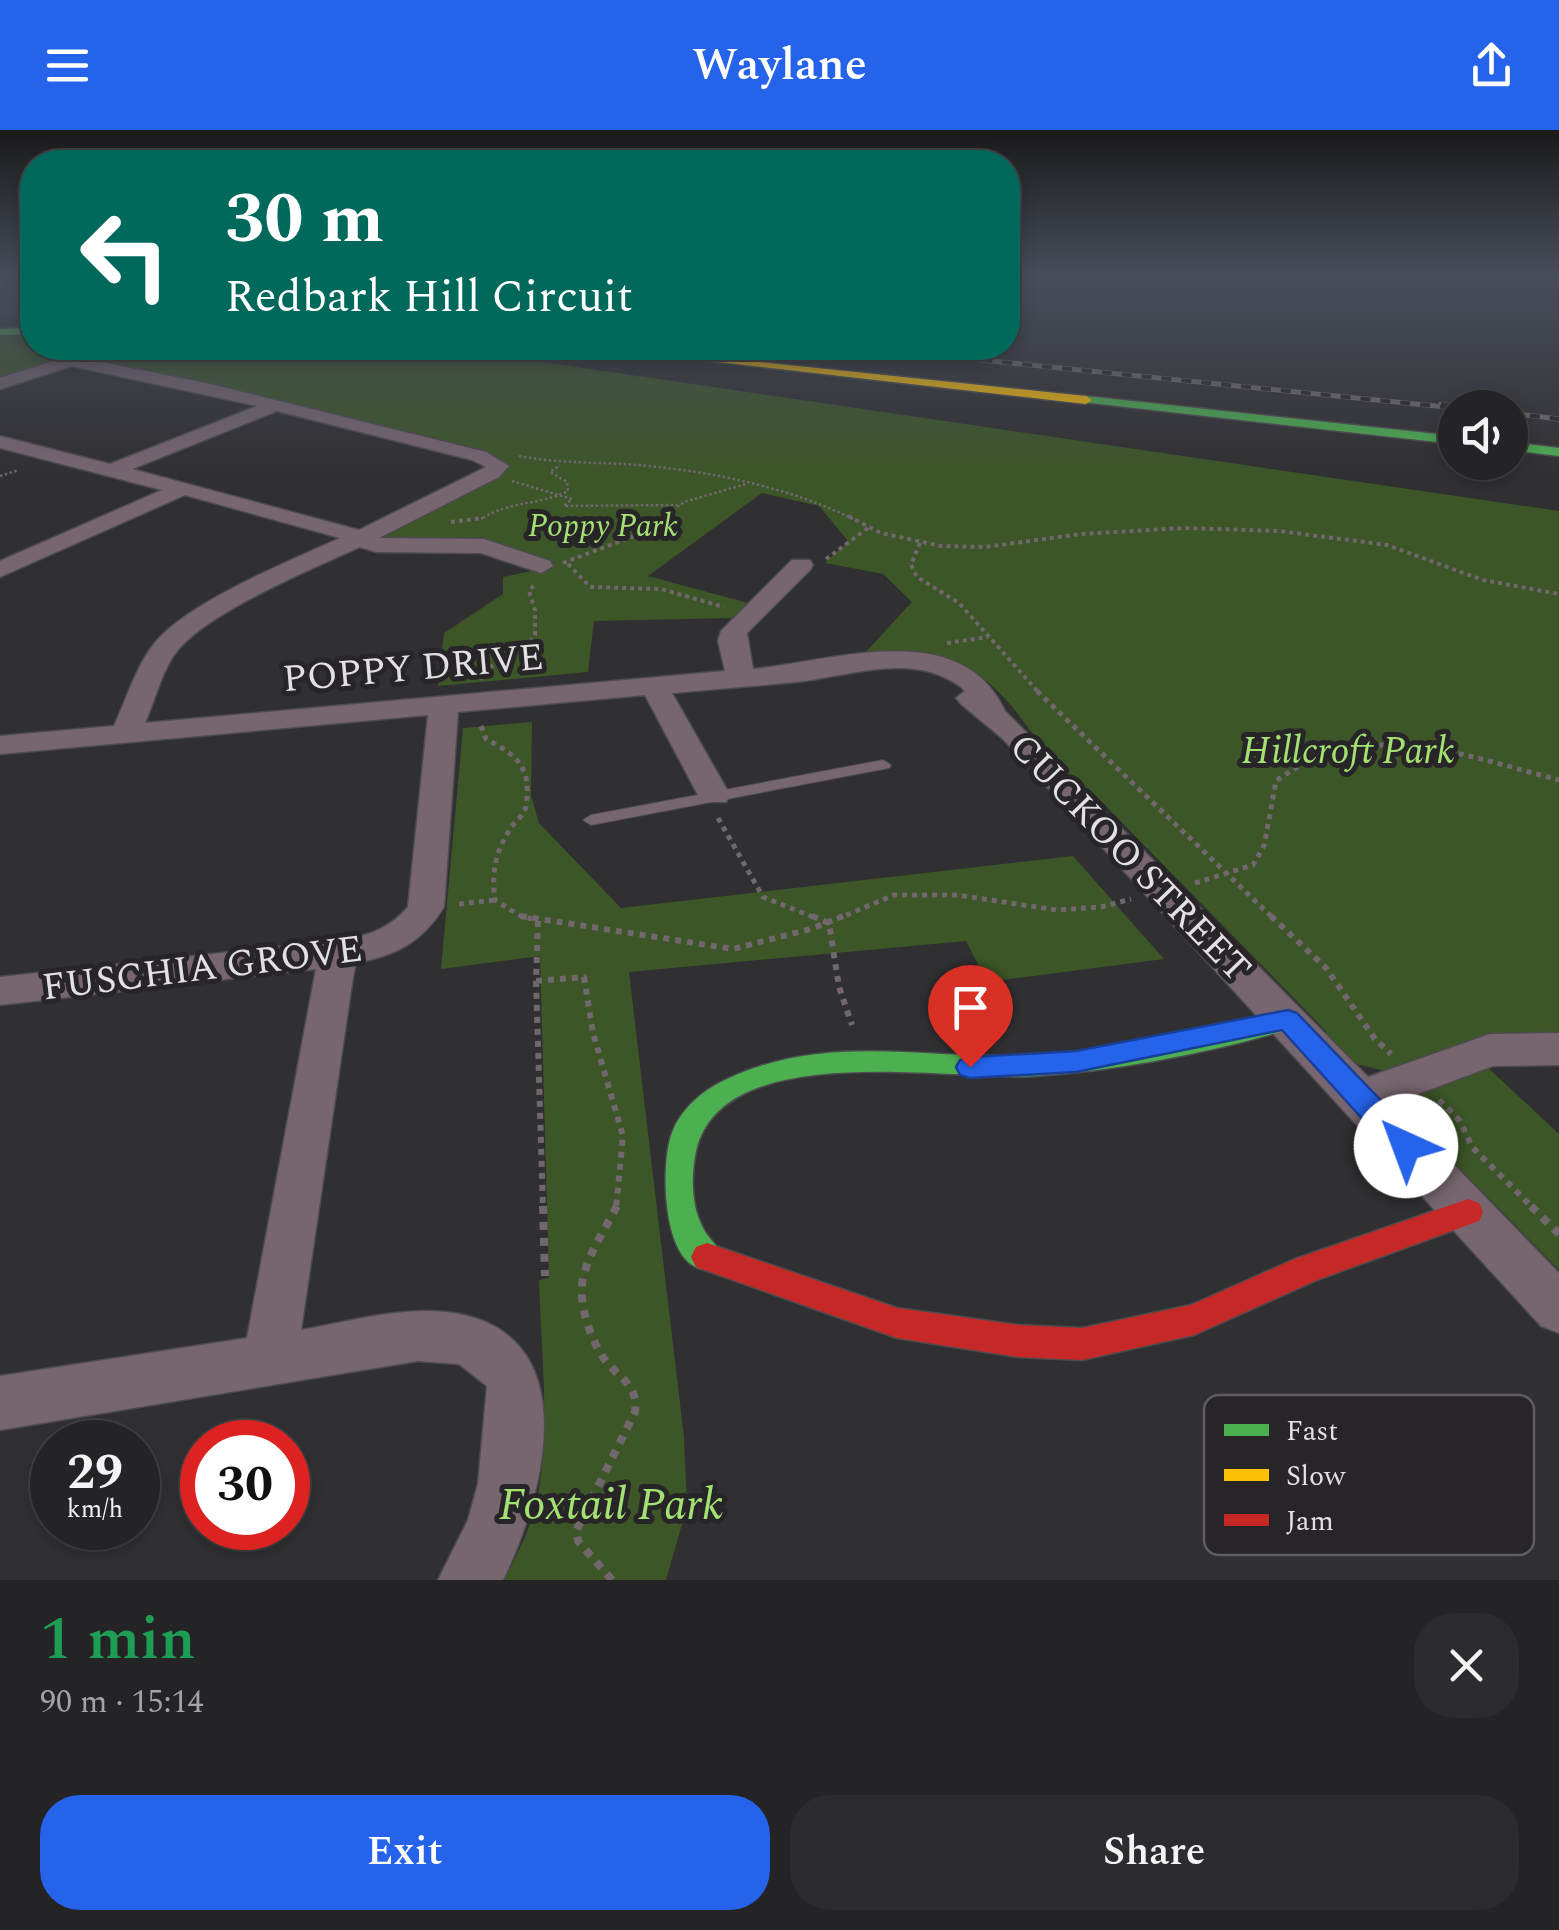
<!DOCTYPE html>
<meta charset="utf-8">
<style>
body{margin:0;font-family:Spectral,serif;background:#2c2b2d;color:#f1f3f6;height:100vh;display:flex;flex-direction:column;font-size:38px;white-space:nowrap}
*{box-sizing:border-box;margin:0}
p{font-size:32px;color:#a3a4a7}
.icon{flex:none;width:55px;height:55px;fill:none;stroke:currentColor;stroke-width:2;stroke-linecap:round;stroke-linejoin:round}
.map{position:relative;height:1450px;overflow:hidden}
.side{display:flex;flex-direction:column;background:#242325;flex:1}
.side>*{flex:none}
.banner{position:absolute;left:20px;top:20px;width:1000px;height:210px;border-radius:40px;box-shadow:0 5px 15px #0003,0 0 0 2px #414042;background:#00695c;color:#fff;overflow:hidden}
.tools{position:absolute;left:1438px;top:260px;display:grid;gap:20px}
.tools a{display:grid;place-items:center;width:90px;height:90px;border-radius:50%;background:#242325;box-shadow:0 5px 15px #0003,0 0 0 2px #414042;font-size:50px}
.speed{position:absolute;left:30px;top:1290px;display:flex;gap:20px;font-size:50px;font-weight:700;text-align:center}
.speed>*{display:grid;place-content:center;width:130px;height:130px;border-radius:50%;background:#242325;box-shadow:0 5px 15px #0003,0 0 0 2px #414042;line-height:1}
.speed small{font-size:25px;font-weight:400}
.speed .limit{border:15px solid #d22;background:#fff;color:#111}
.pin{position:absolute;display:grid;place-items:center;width:85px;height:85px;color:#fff;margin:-102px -42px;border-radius:50% 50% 50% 0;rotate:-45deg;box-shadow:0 0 10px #0007}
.pin .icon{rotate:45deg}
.me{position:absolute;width:110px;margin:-55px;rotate:317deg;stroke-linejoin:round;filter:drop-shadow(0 0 8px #0008)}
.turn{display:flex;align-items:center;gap:35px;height:210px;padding:0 40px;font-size:45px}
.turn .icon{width:130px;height:130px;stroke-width:2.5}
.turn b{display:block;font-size:70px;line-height:85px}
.round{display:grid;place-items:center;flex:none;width:105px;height:105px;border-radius:40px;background:#2c2b2d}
.summary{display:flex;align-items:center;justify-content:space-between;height:170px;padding:0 40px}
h1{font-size:60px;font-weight:600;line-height:75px;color:#1e9e55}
.primary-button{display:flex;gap:20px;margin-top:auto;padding:20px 40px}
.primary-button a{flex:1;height:115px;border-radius:40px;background:#2563eb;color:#fff;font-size:40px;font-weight:600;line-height:115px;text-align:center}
.primary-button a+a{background:#2c2b2d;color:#f1f3f6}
header{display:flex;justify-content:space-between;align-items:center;height:130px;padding:0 40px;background:#2563eb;color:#fff;font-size:45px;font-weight:600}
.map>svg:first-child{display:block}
</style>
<header><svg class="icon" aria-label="menu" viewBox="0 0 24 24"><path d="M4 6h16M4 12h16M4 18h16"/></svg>Waylane<svg class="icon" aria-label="share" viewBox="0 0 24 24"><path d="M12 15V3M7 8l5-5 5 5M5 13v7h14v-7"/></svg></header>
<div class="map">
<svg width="1559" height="1450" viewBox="0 0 1559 1450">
<rect width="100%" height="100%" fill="#302f31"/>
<!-- built -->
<path fill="#3a353d" d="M 0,146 L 32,146 L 32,188 L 0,188 Z"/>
<!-- green -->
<path fill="#3c5627" d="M 0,205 L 32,205 L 32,218 L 93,218 L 0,250 Z
M 144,218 L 446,218 L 1559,381 L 1559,909 L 1388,942 L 1345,931 L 1329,916 L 1326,901 L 1094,664 C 1049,648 1019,563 970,541 C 943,530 893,530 863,525 L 912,472 L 883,444 L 825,433 L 848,411 L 819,376 L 762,363 L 648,446 L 748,473 L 732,488 L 594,491 L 588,542 L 438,556 L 444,503 L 503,464 L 503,447 L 535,440 L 515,420 L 410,414 L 376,408 L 501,343 L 506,333 L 490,325 L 98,229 Z
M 532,592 L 531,666 L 539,693 L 621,778 L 1073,726 L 1164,829 L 987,852 L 966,811 L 629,842 L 684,1307 L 687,1377 L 666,1450 L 504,1450 C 516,1427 528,1404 535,1378 C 552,1310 541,1221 539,1150 L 549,1148 L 540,826 L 441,839 L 463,598 Z
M 1485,935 L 1559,1004 L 1559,1140 L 1438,1016 C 1415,1008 1388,983 1415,962 Z"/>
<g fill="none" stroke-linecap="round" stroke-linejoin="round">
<defs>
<path id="lane" d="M 883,630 L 891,635 L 889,638 L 591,695 L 583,690 L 591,685 Z"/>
<path id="street" d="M 89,220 L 97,225 L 91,230 L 206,253 L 486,322 L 509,336 L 499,347 L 379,408 L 484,409 L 550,431 L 553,436 L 541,443 L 481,423 L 376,422 L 360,417 C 312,439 210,481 177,521 C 162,540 155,571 145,593 L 725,541 L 718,511 L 721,501 L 792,430 L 810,430 L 813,435 L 810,440 L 747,503 L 753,539 C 835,531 961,486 1005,581 L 1368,947 L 1490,904 L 1559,903 L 1559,935 L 1493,936 L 1394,973 L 1559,1143 L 1559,1203 L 1541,1196 L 1003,609 L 961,574 L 956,568 L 965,561 L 961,557 C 912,521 851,546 796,552 C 755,556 714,559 672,563 L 730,665 L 726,672 L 702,672 L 698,665 L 645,565 L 458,582 L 444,777 C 422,812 397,825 356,833 L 353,847 L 301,1200 C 347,1192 399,1177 446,1182 C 588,1198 546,1362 503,1450 L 438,1450 L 468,1390 L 478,1354 L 487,1256 L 459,1234 L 418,1231 L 0,1300 L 0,1246 L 247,1208 L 316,839 L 0,875 L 0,847 L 340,810 C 368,806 389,799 408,777 L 428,585 L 0,624 L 0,606 L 114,596 C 126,570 135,540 151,518 C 180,475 292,430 340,408 L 185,365 L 0,447 L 0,431 L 162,360 L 0,318 L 0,306 L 110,334 L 257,276 L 72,236 L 0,259 L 0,248 ZM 277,281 L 472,330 L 486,337 L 359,400 L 132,339 Z"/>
<path id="fast" d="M 32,198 L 32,204 L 0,205 L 0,199 Z
M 1086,266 L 1455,306 L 1455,314 L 1082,272 L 1080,270 Z
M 1510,312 L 1559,318 L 1559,326 L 1510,320 Z
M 1288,880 L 1297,883 L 1301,890 L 1297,897 C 1214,922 1123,940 1036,946 C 953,952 722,906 696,1021 C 691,1045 691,1074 702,1096 C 707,1108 718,1115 723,1127 L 718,1137 C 662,1157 659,1035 672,1003 C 680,980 703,960 725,950 C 829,900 932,932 1040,925 C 1125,919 1206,897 1288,880 Z"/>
<path id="slow" d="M 594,218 L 624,218 L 1086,266 L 1092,270 L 1086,274 Z"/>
<path id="jam" d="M 1468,1069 L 1479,1073 L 1483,1082 L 1479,1091 L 1317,1150 L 1194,1205 L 1082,1230 L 1018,1227 L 897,1208 L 696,1137 L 691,1127 L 696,1117 L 707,1113 L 897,1178 L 1018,1195 L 1082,1198 L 1191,1175 L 1295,1129 Z"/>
</defs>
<!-- lane casing -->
<use href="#lane" stroke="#4c4b4d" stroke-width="2"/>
<!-- street casing -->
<use href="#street" stroke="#4c4b4d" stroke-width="3"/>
<!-- fast casing -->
<use href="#fast" stroke="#4c4b4d" stroke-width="3"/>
<!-- slow casing -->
<use href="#slow" stroke="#4c4b4d" stroke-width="3"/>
<!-- jam casing -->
<use href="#jam" stroke="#4c4b4d" stroke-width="3"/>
<!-- path-far4 -->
<path stroke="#71676d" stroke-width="2.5" stroke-dasharray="2.5 2.5" stroke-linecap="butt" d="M 0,152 L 11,149
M 519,326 C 566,335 611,331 658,337 C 723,344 795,360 853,389
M 0,346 L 19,340
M 512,351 L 572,369 L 564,376 L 677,375
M 483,388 C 509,371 541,375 568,361 L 567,352 L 550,342 L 560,335
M 476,389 L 483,388
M 661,389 L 684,372 L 746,354"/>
<!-- path-far3 -->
<path stroke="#71676d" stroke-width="4" stroke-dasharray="4 4" stroke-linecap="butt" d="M 848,386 L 881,403 L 941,416 L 985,417 L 1081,404 L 1184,398 L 1279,401 L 1387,415 L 1483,450 L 1559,464
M 451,392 L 483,388
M 920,413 L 911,435 L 917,447 L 959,473 L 1040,564
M 826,429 L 868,398
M 563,433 L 642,403 L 665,386
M 568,434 L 590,457 L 661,459 L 724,477
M 947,513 L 988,507
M 480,550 C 489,529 522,526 535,505 L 535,480 L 529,461 L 534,455"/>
<!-- path-far2 -->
<path stroke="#71676d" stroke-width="5" stroke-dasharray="5 5" stroke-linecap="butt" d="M 1037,561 L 1274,789
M 481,596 L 486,609 C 517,625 532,637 526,676 C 525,683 517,690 513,695 C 496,719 491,741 495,770 L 522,787 L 533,789
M 718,688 L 763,767 L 818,789
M 1195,753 L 1253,735 L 1264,716 L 1276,651 C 1366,585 1462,625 1559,650
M 459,774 L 495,770
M 837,789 L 894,765 L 957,765 L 1057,780 L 1101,777 L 1131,769"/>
<!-- path-far1 -->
<path stroke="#71676d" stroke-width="6" stroke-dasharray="6 6" stroke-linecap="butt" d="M 521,786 L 733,819 L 814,798 L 843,786
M 812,786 L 829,793 L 839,857 L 852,895
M 1271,786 L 1326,838 L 1375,909 L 1391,924
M 538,791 L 536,851 L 543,1078
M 536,851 L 584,847 L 593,903 L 623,1006 L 616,1078
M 1439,970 L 1460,991 L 1472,1017 L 1533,1078"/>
<!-- path -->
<path stroke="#71676d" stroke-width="8" stroke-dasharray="8 8" stroke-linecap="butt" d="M 543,1076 L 545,1146
M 1531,1076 L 1559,1104
M 612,1450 L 578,1411 L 576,1401 L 635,1282 C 639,1251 614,1247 601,1224 C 589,1204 578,1172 583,1148 C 588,1124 606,1098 617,1076"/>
<!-- lane -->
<use href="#lane" fill="#776670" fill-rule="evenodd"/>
<!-- street -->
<use href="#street" fill="#776670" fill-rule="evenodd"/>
<!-- fast -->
<use href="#fast" fill="#4caf50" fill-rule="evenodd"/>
<!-- slow -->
<use href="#slow" fill="#ffc107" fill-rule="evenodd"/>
<!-- jam -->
<use href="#jam" fill="#c62828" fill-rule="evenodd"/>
<defs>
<path id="rail" d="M 863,218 L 1455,278
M 1441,274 L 1480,278
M 1510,283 L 1559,289"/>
</defs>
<!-- rail casing -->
<use href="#rail" stroke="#72696e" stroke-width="5"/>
<!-- rail -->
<use href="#rail" stroke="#272528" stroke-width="4" stroke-dasharray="10" stroke-linecap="butt"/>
</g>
<!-- sky -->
<linearGradient id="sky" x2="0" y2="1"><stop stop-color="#1a1a1b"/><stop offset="0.42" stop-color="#484d5a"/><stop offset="1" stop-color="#484d5a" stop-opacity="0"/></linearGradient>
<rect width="1559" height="349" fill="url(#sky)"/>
<!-- route -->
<path fill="#2563eb" stroke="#184099" stroke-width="2.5" d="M 1288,880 L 1297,883 L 1417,1008 L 1421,1016 L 1417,1025 L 1406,1028 L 1395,1025 L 1282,900 L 1076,942 L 970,948 L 960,945 L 956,937 L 960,930 L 970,927 L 1076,921 Z"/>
<g text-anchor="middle" stroke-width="10" stroke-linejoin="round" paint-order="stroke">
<!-- far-park labels -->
<g font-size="32" font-style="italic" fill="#a4e173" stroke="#272528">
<text x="603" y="406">Poppy Park</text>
</g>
<!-- street labels -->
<g font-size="38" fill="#e2e0e2" stroke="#272528">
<text transform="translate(413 537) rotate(-5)" y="13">POPPY DRIVE</text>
<text transform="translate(1131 727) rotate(46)" y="13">CUCKOO STREET</text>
<text transform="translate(202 837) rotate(-7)" y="13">FUSCHIA GROVE</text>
</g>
<!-- park labels -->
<g font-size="38" font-style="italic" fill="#a4e173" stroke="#272528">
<text x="1348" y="633">Hillcroft Park</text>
</g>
<!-- near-park labels -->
<g font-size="45" font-style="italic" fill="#a4e173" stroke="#272528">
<text x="611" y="1389">Foxtail Park</text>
</g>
</g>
<!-- legend -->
<rect x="1204" y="1265" width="330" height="160" rx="15" fill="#272528" stroke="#5f5d60" stroke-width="2.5"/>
<rect x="1224" y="1294" width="45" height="12" fill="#4caf50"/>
<rect x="1224" y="1339" width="45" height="12" fill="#ffc107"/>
<rect x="1224" y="1384" width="45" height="12" fill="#c62828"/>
<g font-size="28" fill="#e2e0e2">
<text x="1286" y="1310">Fast</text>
<text x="1286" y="1355">Slow</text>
<text x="1286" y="1400">Jam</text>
</g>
</svg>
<div class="tools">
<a><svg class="icon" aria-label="sound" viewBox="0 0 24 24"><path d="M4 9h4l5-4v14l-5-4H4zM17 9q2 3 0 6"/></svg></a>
</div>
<div class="speed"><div>29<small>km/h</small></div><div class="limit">30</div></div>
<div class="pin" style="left:970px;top:937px;background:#d93025"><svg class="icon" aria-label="arrive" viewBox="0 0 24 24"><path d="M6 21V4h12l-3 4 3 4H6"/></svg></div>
<svg class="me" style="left:1406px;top:1016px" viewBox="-20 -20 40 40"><circle r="19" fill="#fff"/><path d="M0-13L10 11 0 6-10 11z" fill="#2563eb"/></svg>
<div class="banner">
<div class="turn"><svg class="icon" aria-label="left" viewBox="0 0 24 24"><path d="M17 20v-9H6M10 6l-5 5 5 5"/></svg><div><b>30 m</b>Redbark Hill Circuit</div></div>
</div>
</div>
<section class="side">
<div class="summary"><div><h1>1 min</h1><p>90 m · 15:14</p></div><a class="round"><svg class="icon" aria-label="close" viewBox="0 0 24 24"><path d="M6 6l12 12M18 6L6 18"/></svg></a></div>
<div class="primary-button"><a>Exit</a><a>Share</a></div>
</section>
